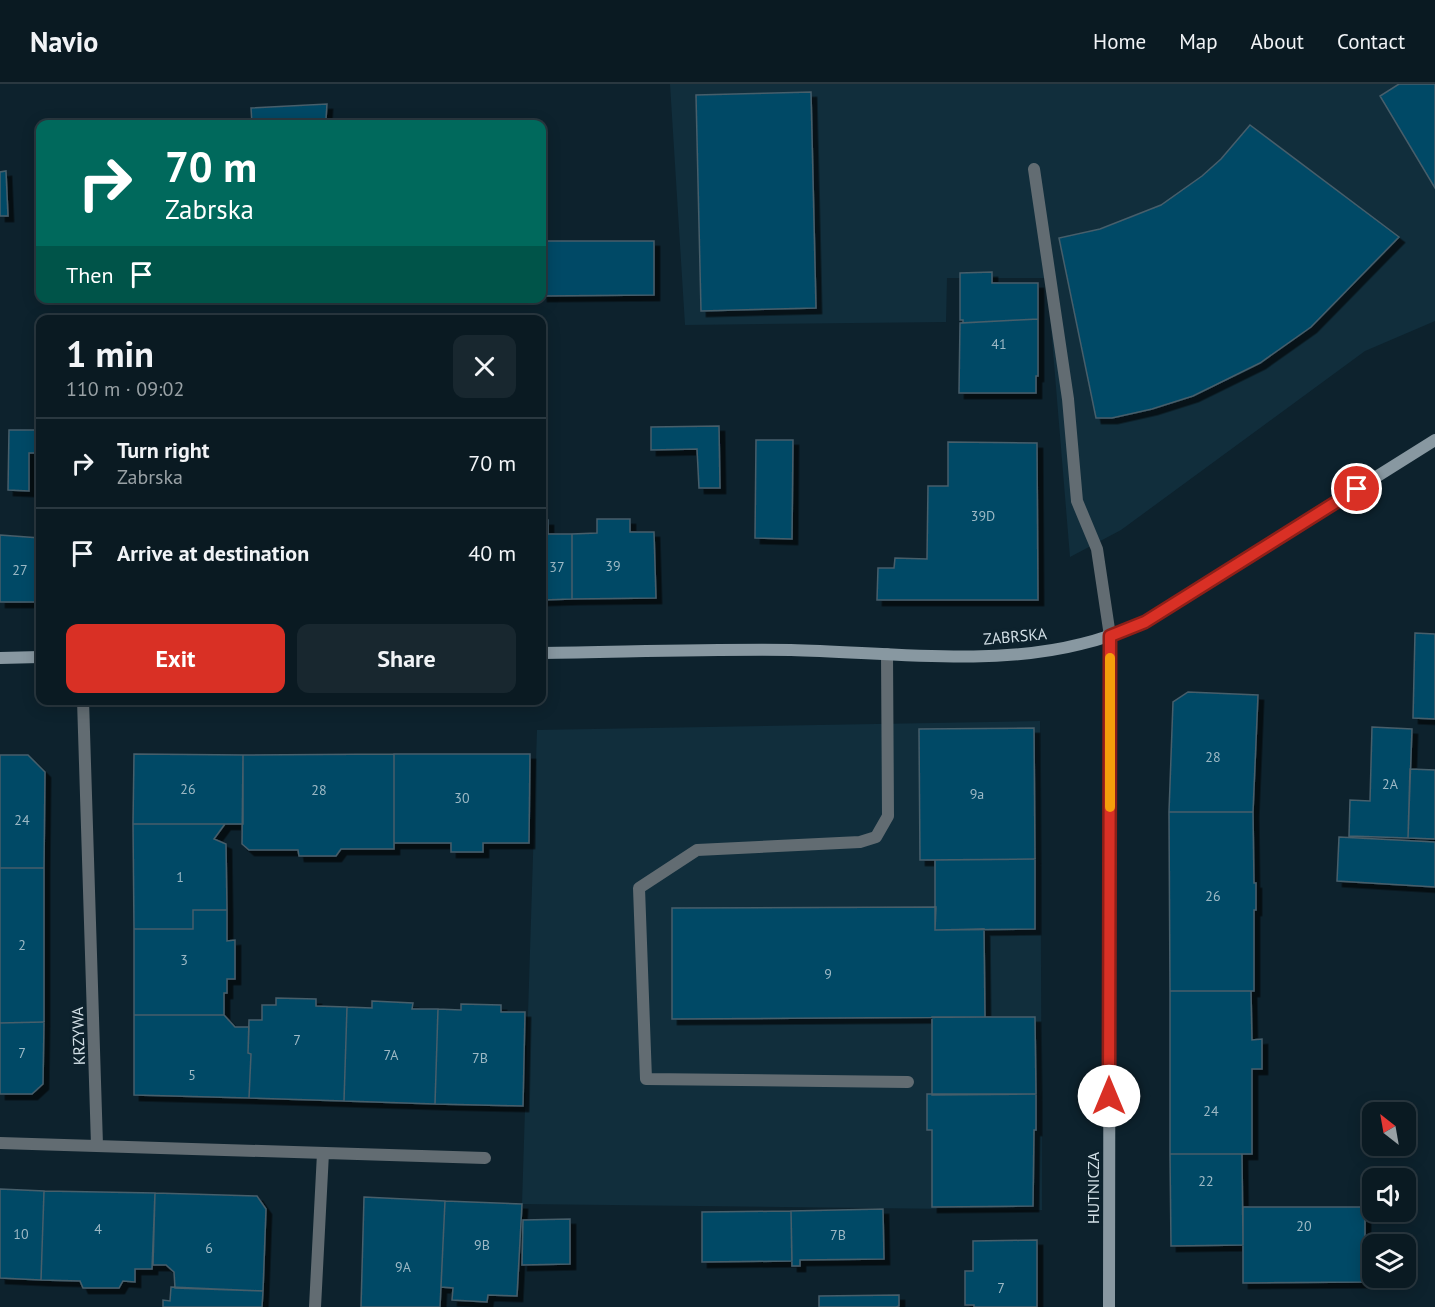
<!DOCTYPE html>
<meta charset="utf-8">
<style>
body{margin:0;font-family:"PT Sans",sans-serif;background:#18272f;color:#f1f3f6;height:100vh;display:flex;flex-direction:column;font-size:22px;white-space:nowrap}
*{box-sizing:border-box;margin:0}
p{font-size:20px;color:#99a1a5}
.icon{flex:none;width:33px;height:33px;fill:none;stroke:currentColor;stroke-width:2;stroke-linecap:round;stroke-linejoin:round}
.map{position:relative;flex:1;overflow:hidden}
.side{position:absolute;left:36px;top:231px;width:510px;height:390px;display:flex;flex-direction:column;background:#0a1a22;border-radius:12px;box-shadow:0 3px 15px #0003,0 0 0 2px #2a3840}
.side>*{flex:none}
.guide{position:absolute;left:36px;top:36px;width:510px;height:183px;border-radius:12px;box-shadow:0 3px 15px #0003,0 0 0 2px #2a3840;background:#00695c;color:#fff;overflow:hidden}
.needle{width:39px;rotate:329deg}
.fabs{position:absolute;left:1362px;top:1018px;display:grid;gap:12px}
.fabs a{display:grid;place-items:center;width:54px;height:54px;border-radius:12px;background:#0a1a22;box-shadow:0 3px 15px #0003,0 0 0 2px #2a3840;font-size:30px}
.pin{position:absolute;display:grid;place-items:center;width:51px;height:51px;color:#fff;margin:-26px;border:3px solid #fff;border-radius:50%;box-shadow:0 2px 6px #0007}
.me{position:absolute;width:66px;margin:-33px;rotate:0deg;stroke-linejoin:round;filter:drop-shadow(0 0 4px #0008)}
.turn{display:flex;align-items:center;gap:21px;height:126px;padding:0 30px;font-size:27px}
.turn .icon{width:78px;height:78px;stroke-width:2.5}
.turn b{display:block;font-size:42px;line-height:51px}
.then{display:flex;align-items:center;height:57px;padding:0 30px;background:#0003;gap:12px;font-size:22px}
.round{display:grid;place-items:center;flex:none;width:63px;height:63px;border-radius:12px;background:#18272f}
.summary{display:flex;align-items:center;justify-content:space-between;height:102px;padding:0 30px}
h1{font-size:36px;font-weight:700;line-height:45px}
.cta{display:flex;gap:12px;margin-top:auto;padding:12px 30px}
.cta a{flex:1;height:69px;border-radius:12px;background:#d93025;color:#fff;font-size:24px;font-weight:700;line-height:69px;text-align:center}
.cta a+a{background:#18272f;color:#f1f3f6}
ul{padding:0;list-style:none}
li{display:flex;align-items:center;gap:18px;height:90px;padding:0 30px;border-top:2px solid #2a3840}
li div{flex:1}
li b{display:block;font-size:22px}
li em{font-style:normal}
header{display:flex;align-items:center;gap:36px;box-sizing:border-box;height:84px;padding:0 30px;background:#0a1a22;border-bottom:2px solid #2a3840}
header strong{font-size:28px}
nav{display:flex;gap:33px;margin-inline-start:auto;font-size:21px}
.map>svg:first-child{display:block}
</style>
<header>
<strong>Navio</strong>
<nav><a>Home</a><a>Map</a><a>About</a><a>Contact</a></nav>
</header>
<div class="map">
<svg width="1435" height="1223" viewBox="0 0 1435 1223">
<defs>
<filter id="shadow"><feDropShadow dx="5.5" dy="5.5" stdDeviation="0" flood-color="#0009"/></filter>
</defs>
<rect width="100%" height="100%" fill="#0d222d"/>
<!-- built -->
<path fill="#112e3c" d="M 670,0 L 1435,0 L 1435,237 L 1365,267 L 1121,446 L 1070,473 L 1047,194 L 947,194 L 946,238 L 685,241 Z
M 1040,637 L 1042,1126 L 522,1120 L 537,646 Z"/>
<!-- building -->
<path fill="#024966" stroke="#475e6b" stroke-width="1.5" filter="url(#shadow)" d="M 1399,0 L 1435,0 L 1435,104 L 1380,12 Z
M 811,8 L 816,224 L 701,227 L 696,11 Z
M 327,20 L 326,35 L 373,35 L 373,40 L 252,40 L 251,24 Z
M 1250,41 L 1399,153 L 1311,243 L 1260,279 L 1193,312 L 1152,325 L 1112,334 L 1096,334 L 1059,154 L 1100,145 L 1161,121 L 1202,92 L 1221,75 Z
M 6,87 L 8,132 L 0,132 L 0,88 Z
M 542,157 L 654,157 L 654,211 L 542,212 Z
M 992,188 L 992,199 L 1038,199 L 1038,235 L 963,239 L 963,236 L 960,236 L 960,189 Z
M 1038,235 L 1038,292 L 1036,292 L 1036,309 L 959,309 L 960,239 Z
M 719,342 L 720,404 L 699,404 L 697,365 L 651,366 L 651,343 Z
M 9,346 L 40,346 L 40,369 L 29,369 L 29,407 L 8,406 Z
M 756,356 L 793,356 L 792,455 L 755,454 Z
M 948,358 L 1037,359 L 1038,516 L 877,516 L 878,484 L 894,484 L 895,474 L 927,475 L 928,402 L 948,402 Z
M 597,435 L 630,435 L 630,448 L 654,448 L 656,514 L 572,515 L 572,450 L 597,449 Z
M 542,436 L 548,436 L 548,450 L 572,450 L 572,515 L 542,516 Z
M 0,451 L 40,454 L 40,518 L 0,518 Z
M 1415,549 L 1435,550 L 1435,635 L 1413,634 Z
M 1188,608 L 1258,611 L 1253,728 L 1169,728 L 1173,618 Z
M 1372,643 L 1412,645 L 1408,754 L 1349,752 L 1350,716 L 1370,717 Z
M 1034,644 L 1035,775 L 920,776 L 919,645 Z
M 134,670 L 243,671 L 243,740 L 133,740 Z
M 394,670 L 394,765 L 341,765 L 336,772 L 299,772 L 298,766 L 249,766 L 242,760 L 243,671 Z
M 394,670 L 530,670 L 529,759 L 483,759 L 483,768 L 451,768 L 451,759 L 394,759 Z
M 0,671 L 28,671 L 45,688 L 44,784 L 0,784 Z
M 1410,685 L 1435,686 L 1435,755 L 1408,754 Z
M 1169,728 L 1253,728 L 1254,799 L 1256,799 L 1256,826 L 1254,826 L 1254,907 L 1170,907 Z
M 133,740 L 225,740 L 214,755 L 226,760 L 227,826 L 193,826 L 193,845 L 134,845 Z
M 1339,753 L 1435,758 L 1435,803 L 1337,797 Z
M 1035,775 L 1035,845 L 935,846 L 935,776 Z
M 0,784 L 44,784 L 44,938 L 0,939 Z
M 936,823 L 935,846 L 984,845 L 985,933 L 672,935 L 672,824 Z
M 193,826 L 227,826 L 227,857 L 235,856 L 235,895 L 227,895 L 227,909 L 224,909 L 224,931 L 134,931 L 134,845 L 193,845 Z
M 1170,907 L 1251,907 L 1252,956 L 1262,955 L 1262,985 L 1252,985 L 1252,1070 L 1170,1070 Z
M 276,914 L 316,915 L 316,922 L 347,923 L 344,1017 L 249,1014 L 251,970 L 248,969 L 249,936 L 262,936 L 262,921 L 276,921 Z
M 372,917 L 413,919 L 412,925 L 438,925 L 435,1020 L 344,1017 L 347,923 L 372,924 Z
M 461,920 L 501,921 L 501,928 L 525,928 L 523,1022 L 435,1020 L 438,925 L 461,926 Z
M 134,931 L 224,931 L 235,943 L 249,943 L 248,969 L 251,970 L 249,1014 L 134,1011 Z
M 932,933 L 1035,933 L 1036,1010 L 932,1011 Z
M 44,938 L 43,1000 L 32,1010 L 0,1010 L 0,939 Z
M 927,1010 L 1036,1010 L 1036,1046 L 1034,1046 L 1033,1122 L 932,1123 L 932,1046 L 927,1046 Z
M 1170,1070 L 1242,1070 L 1243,1161 L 1171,1162 Z
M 0,1105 L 44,1107 L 41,1196 L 0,1194 Z
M 44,1107 L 155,1109 L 152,1185 L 135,1185 L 135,1198 L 123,1197 L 119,1204 L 83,1204 L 80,1197 L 41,1196 Z
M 155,1109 L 257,1112 L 266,1125 L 263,1207 L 175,1204 L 174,1188 L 166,1181 L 153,1181 Z
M 364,1113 L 445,1117 L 440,1223 L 361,1223 Z
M 445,1117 L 522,1120 L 517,1212 L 488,1211 L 487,1218 L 452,1216 L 453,1204 L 441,1203 Z
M 1243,1123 L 1365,1123 L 1365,1198 L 1243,1199 Z
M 883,1125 L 884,1175 L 800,1176 L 800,1182 L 792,1182 L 791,1127 Z
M 791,1127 L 792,1177 L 702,1178 L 702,1128 Z
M 570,1135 L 570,1180 L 522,1181 L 523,1136 Z
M 1037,1156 L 1037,1223 L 974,1223 L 974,1221 L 965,1221 L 965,1187 L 973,1187 L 973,1157 Z
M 171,1203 L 263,1207 L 262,1223 L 163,1223 L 163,1216 L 170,1217 Z
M 899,1211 L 899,1222 L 896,1223 L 819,1223 L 819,1212 Z"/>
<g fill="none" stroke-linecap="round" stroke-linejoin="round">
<!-- lane -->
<path stroke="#626c72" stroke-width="12" d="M 1034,85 L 1068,315 L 1077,417 L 1097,465 L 1110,552
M 887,570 L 888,732 L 876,753 L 860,758 L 697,766 L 639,804 L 646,995 L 908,998"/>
<!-- street -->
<path stroke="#626c72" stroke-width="12" d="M 83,616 L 97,1061
M 0,1059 L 485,1074
M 315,1223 L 323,1069"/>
<!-- secondary -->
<path stroke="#8898a1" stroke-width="12" d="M 542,569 C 625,568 708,565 791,566 C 883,568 991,583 1081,560 C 1103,555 1124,547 1145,538 L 1435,356
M 0,574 L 40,573
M 1109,1223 L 1110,552"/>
</g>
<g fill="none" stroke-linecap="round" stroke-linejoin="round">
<defs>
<path id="route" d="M 1109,1012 L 1110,552 L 1145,538 L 1357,405"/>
</defs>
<!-- route casing -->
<use href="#route" stroke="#8d1f18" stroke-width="15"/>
<!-- route -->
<use href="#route" stroke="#d93025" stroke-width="10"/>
<!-- slow -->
<path stroke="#f59e0b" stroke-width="10" d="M 1110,723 L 1110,574"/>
</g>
<g text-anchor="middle" stroke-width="6" stroke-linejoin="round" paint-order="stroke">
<!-- number labels -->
<g font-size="14" fill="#9db9c5">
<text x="999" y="265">41</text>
<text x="983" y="437">39D</text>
<text x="613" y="487">39</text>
<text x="557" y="488">37</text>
<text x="20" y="491">27</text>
<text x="1213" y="678">28</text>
<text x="1390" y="705">2A</text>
<text x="188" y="710">26</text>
<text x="319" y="711">28</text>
<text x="977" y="715">9a</text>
<text x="462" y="719">30</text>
<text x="22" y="741">24</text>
<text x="180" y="798">1</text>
<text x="1213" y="817">26</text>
<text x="22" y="866">2</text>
<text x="184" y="881">3</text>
<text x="828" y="895">9</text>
<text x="297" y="961">7</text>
<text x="22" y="974">7</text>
<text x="391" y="976">7A</text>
<text x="480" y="979">7B</text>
<text x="192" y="996">5</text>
<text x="1211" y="1032">24</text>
<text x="1206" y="1102">22</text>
<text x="1304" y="1147">20</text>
<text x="98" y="1150">4</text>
<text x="21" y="1155">10</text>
<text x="838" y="1156">7B</text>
<text x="482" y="1166">9B</text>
<text x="209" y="1169">6</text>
<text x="403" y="1188">9A</text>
<text x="1001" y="1209">7</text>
</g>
<!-- street labels -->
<g font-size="16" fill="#d1dee5" stroke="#0d222d">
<text transform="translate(1015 552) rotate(-5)" y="6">ZABRSKA</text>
<text transform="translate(78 952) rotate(-92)" y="6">KRZYWA</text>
<text transform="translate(1093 1104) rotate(-90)" y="6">HUTNICZA</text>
</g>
</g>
</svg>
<div class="fabs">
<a><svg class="needle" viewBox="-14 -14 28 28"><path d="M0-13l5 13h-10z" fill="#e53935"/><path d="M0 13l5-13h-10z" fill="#99a1a5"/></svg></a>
<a><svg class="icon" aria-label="sound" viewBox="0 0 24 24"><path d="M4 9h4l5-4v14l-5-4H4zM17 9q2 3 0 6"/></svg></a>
<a><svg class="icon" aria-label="layers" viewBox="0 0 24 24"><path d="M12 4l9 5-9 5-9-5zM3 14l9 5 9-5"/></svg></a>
</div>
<div class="pin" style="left:1357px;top:405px;background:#d93025"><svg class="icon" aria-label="arrive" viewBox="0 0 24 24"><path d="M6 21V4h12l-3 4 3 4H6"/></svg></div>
<svg class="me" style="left:1109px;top:1012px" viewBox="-20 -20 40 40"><circle r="19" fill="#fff"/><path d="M0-13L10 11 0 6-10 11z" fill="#d93025"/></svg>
<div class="guide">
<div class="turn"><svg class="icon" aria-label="right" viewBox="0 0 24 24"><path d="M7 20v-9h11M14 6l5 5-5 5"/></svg><div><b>70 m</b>Zabrska</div></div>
<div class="then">Then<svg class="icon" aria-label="arrive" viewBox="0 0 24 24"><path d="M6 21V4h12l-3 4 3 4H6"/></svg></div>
</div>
<section class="side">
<div class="summary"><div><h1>1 min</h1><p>110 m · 09:02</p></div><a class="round"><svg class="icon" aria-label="close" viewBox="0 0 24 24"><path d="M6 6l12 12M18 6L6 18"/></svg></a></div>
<ul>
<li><svg class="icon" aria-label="right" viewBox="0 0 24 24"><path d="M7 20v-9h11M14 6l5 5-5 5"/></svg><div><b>Turn right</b><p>Zabrska</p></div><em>70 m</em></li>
<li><svg class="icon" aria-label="arrive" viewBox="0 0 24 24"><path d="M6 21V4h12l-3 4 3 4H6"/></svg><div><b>Arrive at destination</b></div><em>40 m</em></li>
</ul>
<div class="cta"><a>Exit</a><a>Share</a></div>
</section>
</div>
